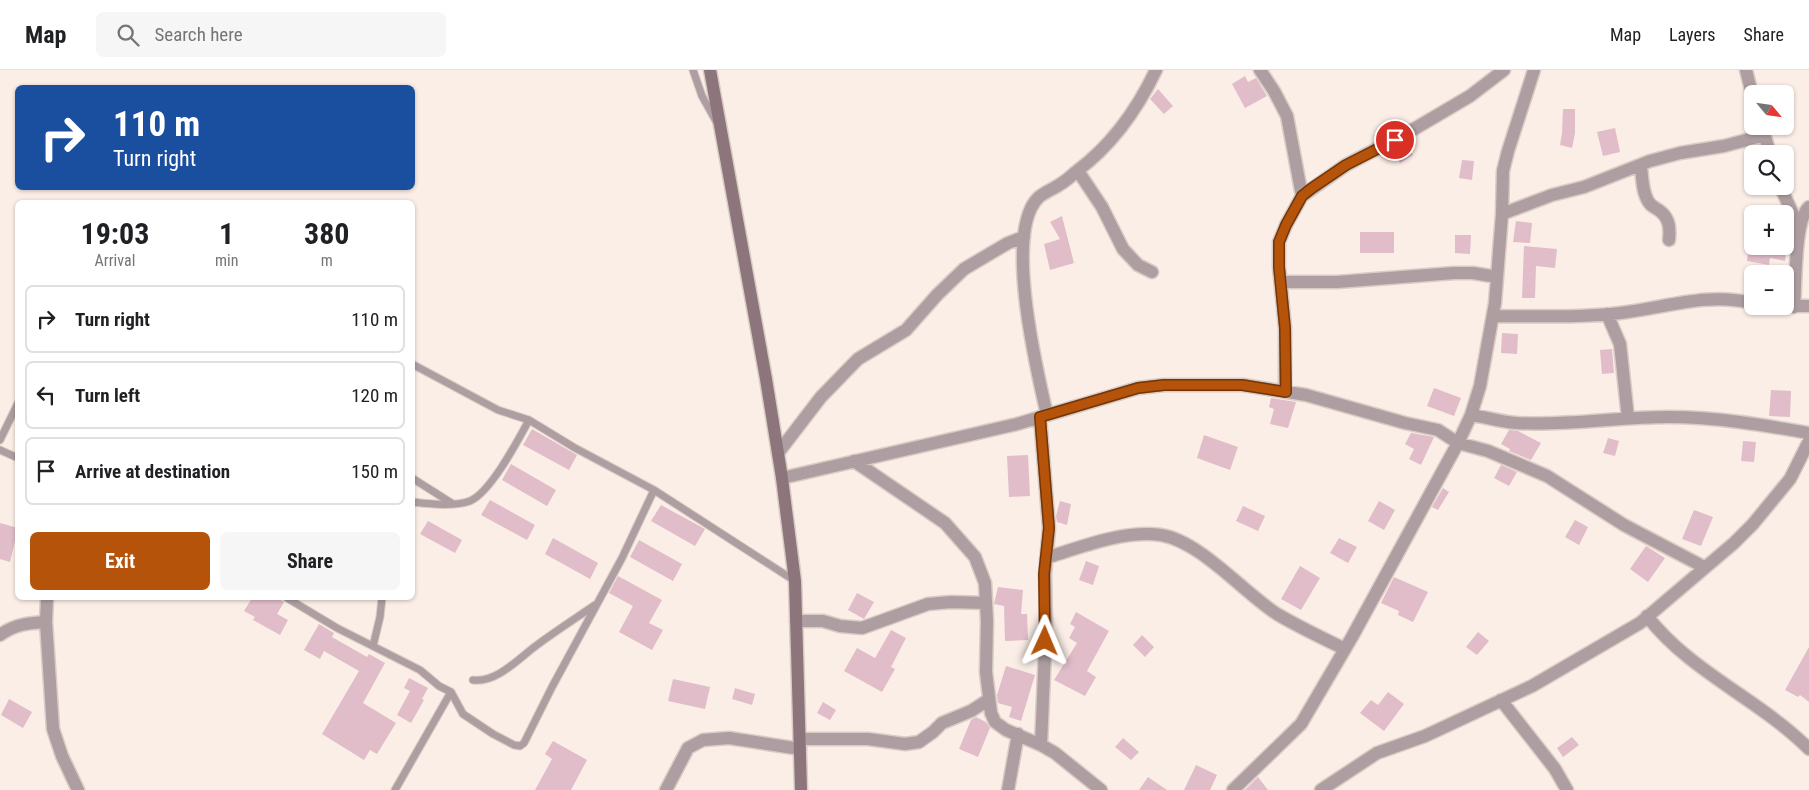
<!DOCTYPE html>
<meta charset="utf-8">
<style>
body{margin:0;font-family:"Roboto Condensed",sans-serif;background:#f6f6f6;color:#202124;height:100vh;display:flex;flex-direction:column;font-size:19px;white-space:nowrap}
*{box-sizing:border-box;margin:0}
p{font-size:16px;color:#757577}
.icon{flex:none;width:28px;height:28px;fill:none;stroke:currentColor;stroke-width:2;stroke-linecap:round;stroke-linejoin:round}
.map{position:relative;flex:1;overflow:hidden}
.details{position:absolute;left:15px;top:130px;width:400px;height:400px;display:flex;flex-direction:column;background:#fff;border-radius:8px;box-shadow:0 1px 4px #0004}
.details>*{flex:none}
.top-card{position:absolute;left:15px;top:15px;width:400px;height:105px;border-radius:8px;box-shadow:0 1px 4px #0004;background:#1a4fa0;color:#fff;overflow:hidden}
.needle{width:32px;rotate:119deg}
.fabs{position:absolute;left:1744px;top:15px;display:grid;gap:10px}
.fabs a{display:grid;place-items:center;width:50px;height:50px;border-radius:8px;background:#fff;box-shadow:0 1px 4px #0004;font-size:25px}
.pin{position:absolute;display:grid;place-items:center;width:42px;height:42px;color:#fff;margin:-21px;border:2px solid #fff;border-radius:50%;box-shadow:0 1px 5px #0007}
.me{position:absolute;width:55px;margin:-28px;rotate:1deg;stroke-linejoin:round;filter:drop-shadow(0 0 4px #0008)}
.turn{display:flex;align-items:center;gap:18px;height:105px;padding:0 15px;font-size:22px}
.turn .icon{width:65px;height:65px;stroke-width:2.5}
.turn b{display:block;font-size:35px;line-height:42px}
.eta{display:flex;justify-content:space-evenly;align-items:center;height:85px;text-align:center}
.eta b{font-size:30px;font-weight:700;line-height:35px}
.cta{display:flex;gap:10px;margin-top:auto;padding:10px 15px}
.cta a{flex:1;height:58px;border-radius:8px;background:#b45309;color:#fff;font-size:20px;font-weight:700;line-height:58px;text-align:center}
.cta a+a{background:#f6f6f6;color:#202124}
ul{padding:0;list-style:none}
li{display:flex;align-items:center;gap:15px;height:68px;margin:0 10px 8px;padding:0 5px;border:2px solid #e0e0e0;border-radius:8px}
li div{flex:1}
li b{display:block;font-size:19px}
li em{font-style:normal}
header{display:flex;align-items:center;gap:30px;box-sizing:border-box;height:70px;padding:0 25px;background:#fff;border-bottom:1px solid #e0e0e0}
header strong{font-size:24px}
nav{display:flex;gap:28px;margin-inline-start:auto;font-size:18px}
.search{width:350px;height:45px;background:#f6f6f6;display:flex;align-items:center;gap:12px;box-sizing:border-box;padding:0 18px;border-radius:8px;color:#757577;font-size:19px}
.map>svg:first-child{display:block}
</style>
<header>
<strong>Map</strong>
<div class="search"><svg class="icon" aria-label="search" viewBox="0 0 24 24"><circle cx="10" cy="10" r="6"/><path d="M15 15l6 6"/></svg>Search here</div>
<nav><a>Map</a><a>Layers</a><a>Share</a></nav>
</header>
<div class="map">
<svg width="1809" height="720" viewBox="0 0 1809 720">
<rect width="100%" height="100%" fill="#fbeee7"/>
<!-- building -->
<path fill="#e0bdc9" d="M 1245,6 L 1248,12 L 1256,8 L 1267,26 L 1245,38 L 1232,14 Z
M 1158,19 L 1173,36 L 1164,44 L 1150,29 Z
M 1563,39 L 1575,39 L 1575,63 L 1572,78 L 1560,75 L 1562,63 Z
M 1615,58 L 1620,82 L 1603,86 L 1597,62 Z
M 1406,73 L 1413,85 L 1400,93 L 1392,80 Z
M 1462,90 L 1474,91 L 1472,110 L 1459,108 Z
M 1062,146 L 1074,193 L 1050,200 L 1044,174 L 1060,169 L 1050,152 Z
M 1516,151 L 1532,153 L 1530,173 L 1513,172 Z
M 1360,162 L 1394,162 L 1394,183 L 1360,183 Z
M 1455,165 L 1471,165 L 1470,184 L 1455,183 Z
M 1524,176 L 1557,179 L 1555,198 L 1536,196 L 1535,228 L 1522,228 Z
M 1749,176 L 1787,176 L 1785,191 L 1770,188 L 1769,195 L 1747,191 Z
M 1502,263 L 1518,264 L 1517,284 L 1501,283 Z
M 1612,279 L 1614,303 L 1602,304 L 1600,280 Z
M 1434,318 L 1461,328 L 1454,346 L 1427,336 Z
M 1771,320 L 1791,321 L 1790,347 L 1769,346 Z
M 1271,328 L 1296,332 L 1288,358 L 1270,354 L 1274,339 L 1269,337 Z
M 532,359 L 577,385 L 569,400 L 523,375 Z
M 1509,360 L 1518,361 L 1541,373 L 1531,390 L 1509,381 L 1510,379 L 1501,374 Z
M 1411,363 L 1434,367 L 1421,395 L 1409,389 L 1414,379 L 1405,374 Z
M 1204,365 L 1238,377 L 1230,400 L 1197,388 Z
M 1608,368 L 1619,371 L 1615,386 L 1603,383 Z
M 1743,371 L 1756,372 L 1754,392 L 1741,391 Z
M 1028,385 L 1030,426 L 1009,427 L 1007,386 Z
M 511,394 L 556,420 L 547,436 L 502,410 Z
M 1501,395 L 1517,402 L 1509,416 L 1494,408 Z
M 1443,418 L 1449,422 L 1438,440 L 1432,437 Z
M 490,430 L 535,455 L 527,470 L 481,445 Z
M 1060,431 L 1071,434 L 1067,455 L 1057,452 L 1056,446 Z
M 1379,431 L 1395,440 L 1384,460 L 1368,451 Z
M 661,435 L 705,459 L 695,476 L 651,451 Z
M 1243,436 L 1265,446 L 1258,461 L 1236,451 Z
M 1694,440 L 1713,447 L 1701,476 L 1682,469 Z
M 1575,450 L 1588,457 L 1579,475 L 1565,467 Z
M 428,451 L 462,470 L 455,483 L 420,464 Z
M 0,453 L 18,458 L 10,492 L 0,489 Z
M 553,468 L 598,493 L 590,509 L 545,484 Z
M 1339,468 L 1357,477 L 1348,493 L 1330,483 Z
M 639,470 L 682,494 L 673,511 L 630,487 Z
M 1646,476 L 1665,488 L 1648,512 L 1630,499 Z
M 1086,491 L 1099,496 L 1093,515 L 1079,510 Z
M 1300,496 L 1320,508 L 1301,540 L 1281,529 Z
M 618,506 L 662,530 L 649,553 L 663,560 L 652,580 L 619,562 L 633,536 L 609,523 Z
M 1394,507 L 1428,522 L 1413,552 L 1398,545 L 1399,541 L 1381,533 Z
M 998,517 L 1023,520 L 1021,544 L 1027,544 L 1028,570 L 1005,571 L 1004,536 L 994,534 Z
M 857,523 L 874,532 L 864,549 L 848,540 Z
M 252,528 L 277,528 L 284,532 L 277,544 L 288,550 L 280,565 L 253,550 L 255,547 L 244,541 Z
M 1076,542 L 1109,561 L 1087,601 L 1096,607 L 1085,626 L 1054,610 L 1077,573 L 1069,568 L 1075,557 L 1070,554 Z
M 319,554 L 334,563 L 332,567 L 367,587 L 369,584 L 385,593 L 363,633 L 396,653 L 377,684 L 370,680 L 364,690 L 322,664 L 359,601 L 324,581 L 320,589 L 304,580 Z
M 891,560 L 906,568 L 891,597 L 895,599 L 882,622 L 844,601 L 857,578 L 875,588 Z
M 1478,562 L 1489,571 L 1477,585 L 1466,577 Z
M 1142,565 L 1154,577 L 1145,587 L 1133,575 Z
M 1809,577 L 1809,632 L 1800,625 L 1798,627 L 1785,620 Z
M 1006,596 L 1035,605 L 1021,651 L 1009,647 L 1012,637 L 998,633 L 997,625 Z
M 409,608 L 428,618 L 422,629 L 424,630 L 411,653 L 397,645 L 410,621 L 404,618 Z
M 673,609 L 710,617 L 705,639 L 668,631 Z
M 735,618 L 755,624 L 752,635 L 732,629 Z
M 1388,622 L 1404,634 L 1384,661 L 1360,643 L 1371,630 L 1378,635 Z
M 9,629 L 32,642 L 23,658 L 1,645 Z
M 823,632 L 836,640 L 830,650 L 817,643 Z
M 976,647 L 986,652 L 990,658 L 978,687 L 959,679 L 971,650 Z
M 1572,667 L 1579,675 L 1563,687 L 1557,678 Z
M 1123,668 L 1139,682 L 1131,690 L 1115,677 Z
M 553,671 L 587,690 L 571,720 L 535,720 L 552,689 L 545,684 Z
M 1196,695 L 1217,705 L 1210,720 L 1184,720 Z
M 1148,707 L 1167,720 L 1139,720 Z
M 1258,707 L 1268,720 L 1245,720 Z"/>
<g fill="none" stroke-linecap="round" stroke-linejoin="round">
<defs>
<path id="lane" d="M 693,0 L 702,26 L 716,51
M 412,294 L 498,340 L 529,350 L 575,378 L 654,420 L 795,511
M 0,370 L 18,333
M 0,380 L 18,388
M 412,408 L 453,434
M 412,432 C 430,434 453,437 470,431 C 491,422 518,370 529,350
M 287,528 L 337,558 L 420,600 L 439,616 L 451,622 L 463,644 L 493,664 L 514,675 L 520,676 L 524,673 L 552,617 L 622,488 L 654,420
M 373,576 L 380,547 L 382,528
M 473,610 C 497,613 519,588 537,575 C 556,561 576,548 595,535
M 395,720 L 451,622"/>
<path id="street" d="M 1260,0 L 1274,21 L 1287,46 L 1302,126
M 1746,0 L 1752,24
M 1762,56 L 1770,84
M 1641,95 C 1642,106 1642,121 1648,131 C 1651,137 1655,137 1660,141 C 1670,149 1670,159 1669,170
M 1078,101 L 1102,137 L 1123,179 L 1138,195 L 1152,202
M 1780,116 L 1799,157
M 1502,144 L 1552,125 L 1584,117 L 1650,91 L 1680,83 L 1724,76 L 1765,65
M 1281,212 L 1337,212 L 1454,203 L 1473,203 L 1497,207
M 1763,236 L 1809,236
M 1794,237 C 1796,216 1794,150 1809,137
M 1607,244 L 1620,274 L 1628,348
M 1493,246 C 1535,246 1578,248 1620,243 C 1665,238 1706,222 1752,233
M 1285,322 L 1285,258 L 1279,197 L 1279,172 L 1286,155 L 1302,126 L 1346,95 L 1409,62 L 1470,26 L 1504,0
M 1047,345 C 1037,301 1003,160 1039,127 C 1045,122 1053,119 1059,115 C 1066,111 1071,106 1077,101 C 1112,75 1137,40 1156,0
M 1471,345 C 1486,347 1501,352 1516,353 C 1567,356 1618,347 1669,347 C 1716,347 1763,355 1809,363
M 1040,347 L 1049,458 L 1045,504 L 1046,556 L 1041,675
M 778,383 L 821,327 L 858,289 L 906,260 L 937,225 L 964,199 L 1008,173 L 1024,167
M 854,391 L 945,453 L 975,487 L 985,513 L 987,551 L 986,602 L 991,643 L 995,652 L 1006,660 L 1041,675 L 1055,683 L 1101,720
M 782,408 L 1017,354 L 1138,318 L 1164,315 L 1243,315 L 1306,325 L 1405,353 L 1438,360 L 1458,373 L 1488,381 L 1547,406 L 1624,455 L 1704,497
M 1046,488 C 1081,477 1124,460 1161,465 C 1200,471 1244,523 1277,544 C 1299,557 1322,568 1345,579
M 47,528 L 46,552 L 53,659 L 62,686 L 78,720
M 1647,546 C 1690,602 1759,629 1809,679
M 796,551 L 823,551 L 840,556 L 862,558 L 928,534 L 951,532 L 986,533
M 0,565 C 15,554 29,553 46,552
M 1501,630 L 1555,699 L 1567,720
M 800,669 L 868,669 L 905,674 L 919,672 L 933,662 L 942,653 L 971,641 L 988,630
M 666,720 L 688,678 L 703,670 L 729,668 L 800,679
M 1008,720 L 1018,664
M 1233,720 L 1301,654 L 1352,567 L 1458,373 L 1471,345 L 1480,316 L 1495,233 L 1502,144 L 1503,101 L 1508,81 L 1534,0
M 1321,720 L 1377,683 L 1425,666 L 1532,616 L 1640,553 L 1734,473 L 1753,454 L 1790,409 L 1809,371"/>
<path id="secondary" d="M 710,0 L 766,309 L 782,408 L 795,511 L 801,720"/>
</defs>
<!-- lane casing -->
<use href="#lane" stroke="#d9ccc5" stroke-width="9"/>
<!-- street casing -->
<use href="#street" stroke="#d9ccc5" stroke-width="15"/>
<!-- secondary casing -->
<use href="#secondary" stroke="#d9ccc5" stroke-width="15"/>
<!-- lane -->
<use href="#lane" stroke="#ae9ea1" stroke-width="7"/>
<!-- street -->
<use href="#street" stroke="#ae9ea1" stroke-width="12"/>
<!-- secondary -->
<use href="#secondary" stroke="#8d767b" stroke-width="12"/>
</g>
<g fill="none" stroke-linecap="round" stroke-linejoin="round">
<defs>
<path id="route" d="M 1045,571 L 1044,504 L 1049,458 L 1040,347 L 1138,318 L 1164,315 L 1242,315 L 1286,322 L 1285,258 L 1279,197 L 1279,172 L 1286,155 L 1302,126 L 1312,118 L 1346,95 L 1395,70"/>
</defs>
<!-- route casing -->
<use href="#route" stroke="#753606" stroke-width="12"/>
<!-- route -->
<use href="#route" stroke="#b45309" stroke-width="9"/>
</g>
</svg>
<div class="fabs">
<a><svg class="needle" viewBox="-14 -14 28 28"><path d="M0-13l5 13h-10z" fill="#e53935"/><path d="M0 13l5-13h-10z" fill="#757577"/></svg></a>
<a><svg class="icon" aria-label="search" viewBox="0 0 24 24"><circle cx="10" cy="10" r="6"/><path d="M15 15l6 6"/></svg></a>
<a>+</a>
<a>−</a>
</div>
<div class="pin" style="left:1395px;top:70px;background:#d93025"><svg class="icon" aria-label="arrive" viewBox="0 0 24 24"><path d="M6 21V4h12l-3 4 3 4H6"/></svg></div>
<svg class="me" style="left:1045px;top:571px" viewBox="-20 -20 40 40"><path d="M0-17L14 15 0 8-14 15z" fill="#b45309" stroke="#fff" stroke-width="4"/></svg>
<div class="top-card">
<div class="turn"><svg class="icon" aria-label="right" viewBox="0 0 24 24"><path d="M7 20v-9h11M14 6l5 5-5 5"/></svg><div><b>110 m</b>Turn right</div></div>
</div>
<section class="details">
<div class="eta">
<div><b>19:03</b><p>Arrival</p></div>
<div><b>1</b><p>min</p></div>
<div><b>380</b><p>m</p></div>
</div>
<ul>
<li><svg class="icon" aria-label="right" viewBox="0 0 24 24"><path d="M7 20v-9h11M14 6l5 5-5 5"/></svg><div><b>Turn right</b></div><em>110 m</em></li>
<li><svg class="icon" aria-label="left" viewBox="0 0 24 24"><path d="M17 20v-9H6M10 6l-5 5 5 5"/></svg><div><b>Turn left</b></div><em>120 m</em></li>
<li><svg class="icon" aria-label="arrive" viewBox="0 0 24 24"><path d="M6 21V4h12l-3 4 3 4H6"/></svg><div><b>Arrive at destination</b></div><em>150 m</em></li>
</ul>
<div class="cta"><a>Exit</a><a>Share</a></div>
</section>
</div>
